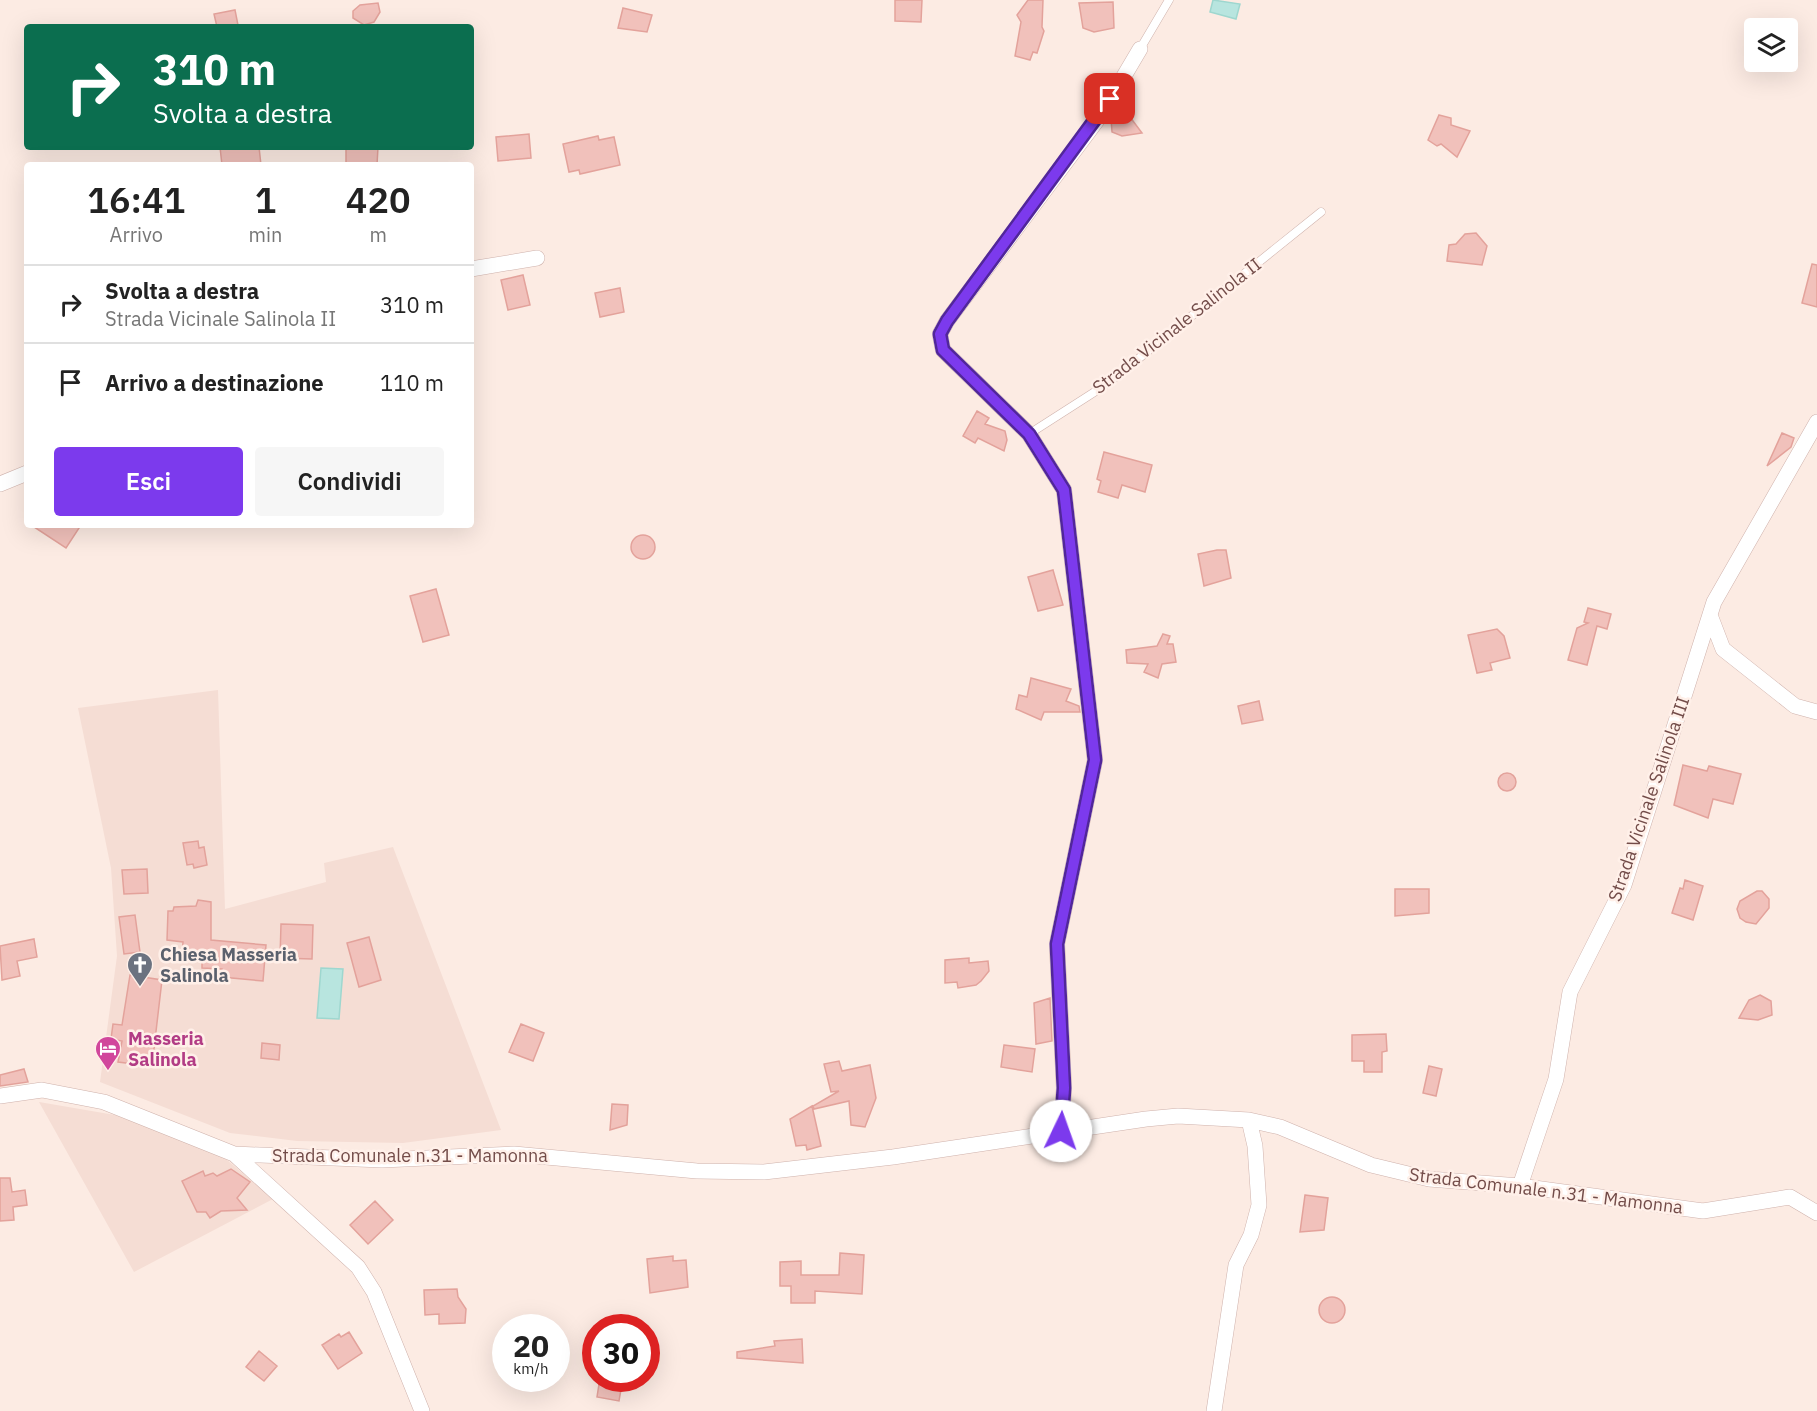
<!DOCTYPE html>
<html lang="it">
<style>
body{margin:0;font-family:"IBM Plex Sans",sans-serif;background:#f6f6f6;color:#222;height:100vh;display:flex;flex-direction:column;font-size:22px;white-space:nowrap}
*{box-sizing:border-box;margin:0}
p{font-size:20px;color:#767676}
.icon{flex:none;width:33px;height:33px;fill:none;stroke:currentColor;stroke-width:2;stroke-linecap:round;stroke-linejoin:round}
.map{position:relative;flex:1;overflow:hidden}
.panel{position:absolute;left:24px;top:162px;width:450px;height:366px;display:flex;flex-direction:column;background:#fff;border-radius:6px;box-shadow:0 6px 24px #0002}
.panel>*{flex:none}
.hud{position:absolute;left:24px;top:24px;width:450px;height:126px;border-radius:6px;box-shadow:0 6px 24px #0002;background:#0b6e4f;color:#fff;overflow:hidden}
.buttons{position:absolute;left:1744px;top:18px;display:grid;gap:12px}
.buttons a{display:grid;place-items:center;width:54px;height:54px;border-radius:6px;background:#fff;box-shadow:0 6px 24px #0002;font-size:30px}
.speed{position:absolute;left:492px;top:1314px;display:flex;gap:12px;font-size:30px;font-weight:700;text-align:center}
.speed>*{display:grid;place-content:center;width:78px;height:78px;border-radius:50%;background:#fff;box-shadow:0 6px 24px #0002;line-height:1}
.speed small{font-size:15px;font-weight:400}
.speed .limit{border:9px solid #d22;background:#fff;color:#111}
.pin{position:absolute;display:grid;place-items:center;width:51px;height:51px;color:#fff;margin:-26px;border-radius:12px;box-shadow:0 3px 9px #0006}
.me{position:absolute;width:66px;margin:-33px;rotate:3deg;stroke-linejoin:round;filter:drop-shadow(0 0 4px #0008)}
.turn{display:flex;align-items:center;gap:21px;height:126px;padding:0 30px;font-size:27px}
.turn .icon{width:78px;height:78px;stroke-width:2.5}
.turn b{display:block;font-size:42px;line-height:51px}
.eta{display:flex;justify-content:space-evenly;align-items:center;height:102px;text-align:center}
.eta b{font-size:36px;font-weight:600;line-height:42px}
.action{display:flex;gap:12px;margin-top:auto;padding:12px 30px}
.action a{flex:1;height:69px;border-radius:6px;background:#7c3aed;color:#fff;font-size:24px;font-weight:600;line-height:69px;text-align:center}
.action a+a{background:#f6f6f6;color:#222}
ul{padding:0;list-style:none}
li{display:flex;align-items:center;gap:18px;height:78px;padding:0 30px;border-top:2px solid #e0e0e0}
li div{flex:1}
li b{display:block;font-size:22px}
li em{font-style:normal}
.map>svg:first-child{display:block}
</style>
<div class="map">
<svg width="1817" height="1411" viewBox="0 0 1817 1411">
<rect width="100%" height="100%" fill="#fcebe3"/>
<!-- residential -->
<path fill="#f5ddd4" d="M 218,690 L 225,909 L 326,882 L 324,863 L 393,847 L 501,1130 L 403,1143 L 297,1141 L 230,1133 L 100,1082 L 117,956 L 111,868 L 78,708 Z
M 39,1102 L 115,1115 L 221,1155 L 273,1199 L 134,1272 Z"/>
<!-- water -->
<path fill="#b8e5df" stroke="#9ed7cf" stroke-width="1.5" d="M 1213,0 L 1240,4 L 1236,19 L 1210,12 Z
M 321,968 L 343,969 L 339,1019 L 317,1018 Z"/>
<!-- building -->
<path fill="#f1c1bb" stroke="#e3a29b" stroke-width="1.5" d="M 895,0 L 922,0 L 921,22 L 895,21 Z
M 1028,0 L 1043,0 L 1042,27 L 1044,31 L 1037,53 L 1033,52 L 1030,60 L 1015,56 L 1021,22 L 1017,15 Z
M 1113,2 L 1114,28 L 1094,32 L 1083,28 L 1079,3 Z
M 378,3 L 380,12 L 374,22 L 364,25 L 353,18 L 353,11 L 360,5 Z
M 623,8 L 652,15 L 647,32 L 618,28 Z
M 235,10 L 238,25 L 217,27 L 214,14 Z
M 1121,105 L 1142,133 L 1122,136 L 1112,132 L 1111,118 Z
M 1439,115 L 1451,118 L 1451,125 L 1470,131 L 1457,157 L 1441,144 L 1437,146 L 1428,140 Z
M 529,134 L 531,158 L 498,161 L 496,137 Z
M 598,136 L 599,140 L 614,137 L 620,165 L 580,174 L 579,170 L 569,172 L 563,144 Z
M 220,147 L 259,147 L 261,165 L 222,165 Z
M 346,147 L 378,147 L 377,165 L 346,165 Z
M 1476,233 L 1487,246 L 1482,265 L 1447,261 L 1449,245 L 1456,244 L 1465,234 Z
M 1812,264 L 1817,265 L 1817,307 L 1802,303 Z
M 523,275 L 530,305 L 508,310 L 501,280 Z
M 620,288 L 624,312 L 600,317 L 595,293 Z
M 977,411 L 989,418 L 985,424 L 1005,431 L 1007,440 L 1004,451 L 978,438 L 975,443 L 963,436 Z
M 1782,433 L 1794,438 L 1791,447 L 1767,466 Z
M 1104,452 L 1152,465 L 1145,492 L 1122,485 L 1118,498 L 1098,492 L 1101,481 L 1097,479 Z
M 31,525 L 81,525 L 66,548 Z
M631 547a12 12 0 1 1 24 0a12 12 0 1 1-24 0Z
M 1217,550 L 1226,550 L 1231,578 L 1204,586 L 1198,554 Z
M 1053,570 L 1063,605 L 1038,611 L 1028,577 Z
M 436,589 L 449,635 L 423,642 L 410,596 Z
M 1588,608 L 1611,614 L 1607,629 L 1597,626 L 1587,665 L 1568,660 L 1577,628 L 1588,623 L 1584,622 Z
M 1497,629 L 1504,636 L 1510,658 L 1490,663 L 1492,670 L 1477,673 L 1468,635 Z
M 1163,634 L 1170,636 L 1167,644 L 1173,644 L 1176,662 L 1162,664 L 1158,678 L 1144,672 L 1148,664 L 1127,663 L 1126,650 L 1157,646 Z
M 1031,678 L 1071,689 L 1066,701 L 1079,706 L 1080,712 L 1044,712 L 1041,720 L 1016,709 L 1019,695 L 1027,697 Z
M 1259,701 L 1263,720 L 1242,724 L 1238,706 Z
M 1683,765 L 1707,771 L 1709,766 L 1741,774 L 1733,804 L 1713,799 L 1708,818 L 1674,805 Z
M1498 782a9 9 0 1 1 18 0a9 9 0 1 1-18 0Z
M 198,841 L 199,848 L 204,847 L 207,865 L 194,868 L 193,864 L 187,865 L 183,843 Z
M 147,869 L 148,893 L 124,894 L 122,870 Z
M 1685,880 L 1703,886 L 1693,920 L 1672,913 L 1680,888 L 1683,889 Z
M 1395,889 L 1429,889 L 1429,913 L 1395,916 Z
M 1757,891 L 1762,891 L 1769,899 L 1769,908 L 1756,924 L 1746,922 L 1740,918 L 1737,909 L 1740,901 Z
M 198,900 L 211,902 L 211,940 L 266,945 L 263,981 L 221,977 L 222,969 L 202,968 L 202,960 L 182,959 L 183,942 L 167,940 L 168,911 L 173,911 L 174,907 L 196,906 Z
M 135,915 L 140,952 L 124,954 L 119,917 Z
M 281,924 L 313,925 L 312,959 L 280,958 Z
M 369,937 L 381,980 L 359,987 L 347,943 Z
M 34,939 L 37,957 L 17,961 L 20,976 L 2,980 L 0,946 Z
M 969,958 L 969,963 L 988,961 L 989,971 L 981,981 L 976,985 L 958,988 L 957,982 L 945,983 L 945,960 Z
M 130,975 L 162,980 L 153,1057 L 136,1054 L 134,1064 L 118,1062 L 122,1041 L 111,1039 L 113,1024 L 122,1025 Z
M 1760,995 L 1771,1001 L 1772,1015 L 1758,1020 L 1739,1018 L 1749,1000 Z
M 1050,998 L 1052,1041 L 1036,1044 L 1034,1003 Z
M 521,1024 L 544,1033 L 533,1061 L 509,1052 Z
M 1386,1034 L 1387,1051 L 1382,1052 L 1382,1072 L 1364,1072 L 1364,1061 L 1352,1061 L 1352,1035 Z
M 262,1043 L 280,1045 L 279,1060 L 261,1058 Z
M 1004,1045 L 1035,1049 L 1032,1072 L 1001,1067 Z
M 839,1061 L 842,1071 L 870,1065 L 876,1098 L 865,1127 L 851,1125 L 849,1101 L 814,1109 L 813,1106 L 839,1091 L 831,1092 L 824,1064 Z
M 1429,1066 L 1442,1069 L 1436,1096 L 1423,1093 Z
M 24,1069 L 28,1082 L 0,1086 L 0,1075 Z
M 612,1104 L 628,1105 L 627,1125 L 610,1130 Z
M 812,1106 L 821,1146 L 807,1150 L 806,1145 L 796,1146 L 790,1119 Z
M 231,1169 L 250,1182 L 237,1198 L 247,1210 L 221,1211 L 210,1218 L 206,1212 L 197,1212 L 182,1181 L 203,1171 L 205,1176 L 213,1173 L 217,1176 Z
M 0,1178 L 10,1178 L 12,1192 L 25,1190 L 27,1205 L 13,1207 L 14,1220 L 0,1221 Z
M 1305,1195 L 1328,1198 L 1324,1230 L 1300,1232 Z
M 375,1201 L 393,1220 L 368,1244 L 350,1225 Z
M 840,1253 L 864,1255 L 862,1294 L 815,1291 L 815,1303 L 791,1303 L 791,1286 L 780,1286 L 780,1262 L 801,1261 L 801,1275 L 839,1275 Z
M 673,1256 L 673,1261 L 686,1260 L 688,1287 L 650,1293 L 647,1259 Z
M 457,1289 L 458,1297 L 466,1309 L 465,1323 L 439,1324 L 439,1314 L 425,1315 L 424,1290 Z
M1319 1310a13 13 0 1 1 26 0a13 13 0 1 1-26 0Z
M 349,1332 L 362,1353 L 338,1369 L 322,1345 L 339,1334 L 341,1337 Z
M 802,1339 L 803,1363 L 737,1358 L 737,1352 L 775,1346 L 774,1341 Z
M 259,1351 L 277,1366 L 264,1381 L 246,1367 Z
M 600,1378 L 623,1378 L 619,1401 L 597,1397 Z"/>
<g fill="none" stroke-linecap="round" stroke-linejoin="round">
<defs>
<path id="service" d="M 1140,49 L 1169,0
M 1029,434 L 1107,384 L 1321,212"/>
<path id="minor" d="M 471,269 L 537,258
M 0,484 L 27,473
M 1710,615 L 1723,649 L 1795,706 L 1817,712
M 0,1096 L 42,1090 L 104,1102 L 234,1154 L 382,1160 L 514,1154 L 697,1171 L 764,1172 L 893,1157 L 1146,1119 L 1178,1116 L 1249,1120 L 1280,1127 L 1371,1165 L 1429,1179 L 1520,1186 L 1703,1211 L 1790,1197 L 1817,1213
M 1061,1131 L 1064,1088 L 1057,944 L 1095,760 L 1064,490 L 1029,434 L 943,350 L 940,334 L 947,321 L 1101,115 L 1140,49
M 234,1154 L 358,1267 L 374,1292 L 422,1411
M 1520,1186 L 1556,1079 L 1570,992 L 1624,885 L 1714,602 L 1817,422
M 1214,1411 L 1236,1265 L 1251,1235 L 1259,1205 L 1255,1146 L 1249,1120"/>
</defs>
<!-- service casing -->
<use href="#service" stroke="#cfb2ac" stroke-width="9"/>
<!-- minor casing -->
<use href="#minor" stroke="#cfb2ac" stroke-width="16"/>
<!-- service -->
<use href="#service" stroke="#fff" stroke-width="8"/>
<!-- minor -->
<use href="#minor" stroke="#fff" stroke-width="15"/>
</g>
<g fill="none" stroke-linecap="round" stroke-linejoin="round">
<defs>
<path id="route" d="M 1061,1131 L 1064,1088 L 1057,944 L 1095,760 L 1064,490 L 1029,434 L 943,350 L 940,334 L 947,321 L 1110,99"/>
</defs>
<!-- route casing -->
<use href="#route" stroke="#51269a" stroke-width="15"/>
<!-- route -->
<use href="#route" stroke="#7c3aed" stroke-width="10"/>
</g>
<!-- icons -->
<defs>
<symbol id="church-pin" viewBox="-11 -11 22 30"><path d="M0 17L-7.5 6A9.5 9.5 0 1 1 7.5 6Z" fill="#6b7280" stroke="#fff0e9"/><path d="M-1.2-6h2.4v3.5h3.3v2.4h-3.3V6h-2.4V-.1h-3.3v-2.4h3.3Z" fill="#fff"/></symbol>
<symbol id="hotel-pin" viewBox="-11 -11 22 30"><path d="M0 17L-7.5 6A9.5 9.5 0 1 1 7.5 6Z" fill="#d1479c" stroke="#fff0e9"/><path d="M-6-4.5h1.5V1H6V5H4.5V3h-9V5H-6ZM-4 0a1.8 1.8 0 1 1 3.6 0ZM.5 0V-2.5h3Q6-2.5 6 0Z" fill="#fff"/></symbol>
</defs>
<g fill-rule="evenodd">
<use href="#church-pin" x="125" y="950" width="30" height="40"/>
<use href="#hotel-pin" x="93" y="1034" width="30" height="40"/>
</g>
<g text-anchor="middle" stroke-width="5" stroke-linejoin="round" paint-order="stroke">
<!-- street labels -->
<g font-size="18" fill="#734c49" stroke="#fff0e9">
<text transform="translate(1177 326) rotate(-38)" y="6">Strada Vicinale Salinola II</text>
<text transform="translate(1649 799) rotate(-71)" y="6">Strada Vicinale Salinola III</text>
<text x="410" y="1162">Strada Comunale n.31 - Mamonna</text>
<text transform="translate(1546 1191) rotate(7)" y="6">Strada Comunale n.31 - Mamonna</text>
</g>
<!-- worship labels -->
<g font-size="18" font-weight="bold" fill="#5b616d" stroke="#fff0e9" text-anchor="start">
<text x="160" y="961">Chiesa Masseria<tspan x="160" dy="21">Salinola</tspan></text>
</g>
<!-- hotel labels -->
<g font-size="18" font-weight="bold" fill="#b23c85" stroke="#fff0e9" text-anchor="start">
<text x="128" y="1045">Masseria<tspan x="128" dy="21">Salinola</tspan></text>
</g>
</g>
</svg>
<div class="buttons">
<a><svg class="icon" aria-label="layers" viewBox="0 0 24 24"><path d="M12 4l9 5-9 5-9-5zM3 14l9 5 9-5"/></svg></a>
</div>
<div class="speed"><div>20<small>km/h</small></div><div class="limit">30</div></div>
<div class="pin" style="left:1110px;top:99px;background:#d93025"><svg class="icon" aria-label="arrive" viewBox="0 0 24 24"><path d="M6 21V4h12l-3 4 3 4H6"/></svg></div>
<svg class="me" style="left:1061px;top:1131px" viewBox="-20 -20 40 40"><circle r="19" fill="#fff"/><path d="M0-13L10 11 0 6-10 11z" fill="#7c3aed"/></svg>
<div class="hud">
<div class="turn"><svg class="icon" aria-label="right" viewBox="0 0 24 24"><path d="M7 20v-9h11M14 6l5 5-5 5"/></svg><div><b>310 m</b>Svolta a destra</div></div>
</div>
<section class="panel">
<div class="eta">
<div><b>16:41</b><p>Arrivo</p></div>
<div><b>1</b><p>min</p></div>
<div><b>420</b><p>m</p></div>
</div>
<ul>
<li><svg class="icon" aria-label="right" viewBox="0 0 24 24"><path d="M7 20v-9h11M14 6l5 5-5 5"/></svg><div><b>Svolta a destra</b><p>Strada Vicinale Salinola II</p></div><em>310 m</em></li>
<li><svg class="icon" aria-label="arrive" viewBox="0 0 24 24"><path d="M6 21V4h12l-3 4 3 4H6"/></svg><div><b>Arrivo a destinazione</b></div><em>110 m</em></li>
</ul>
<div class="action"><a>Esci</a><a>Condividi</a></div>
</section>
</div>
